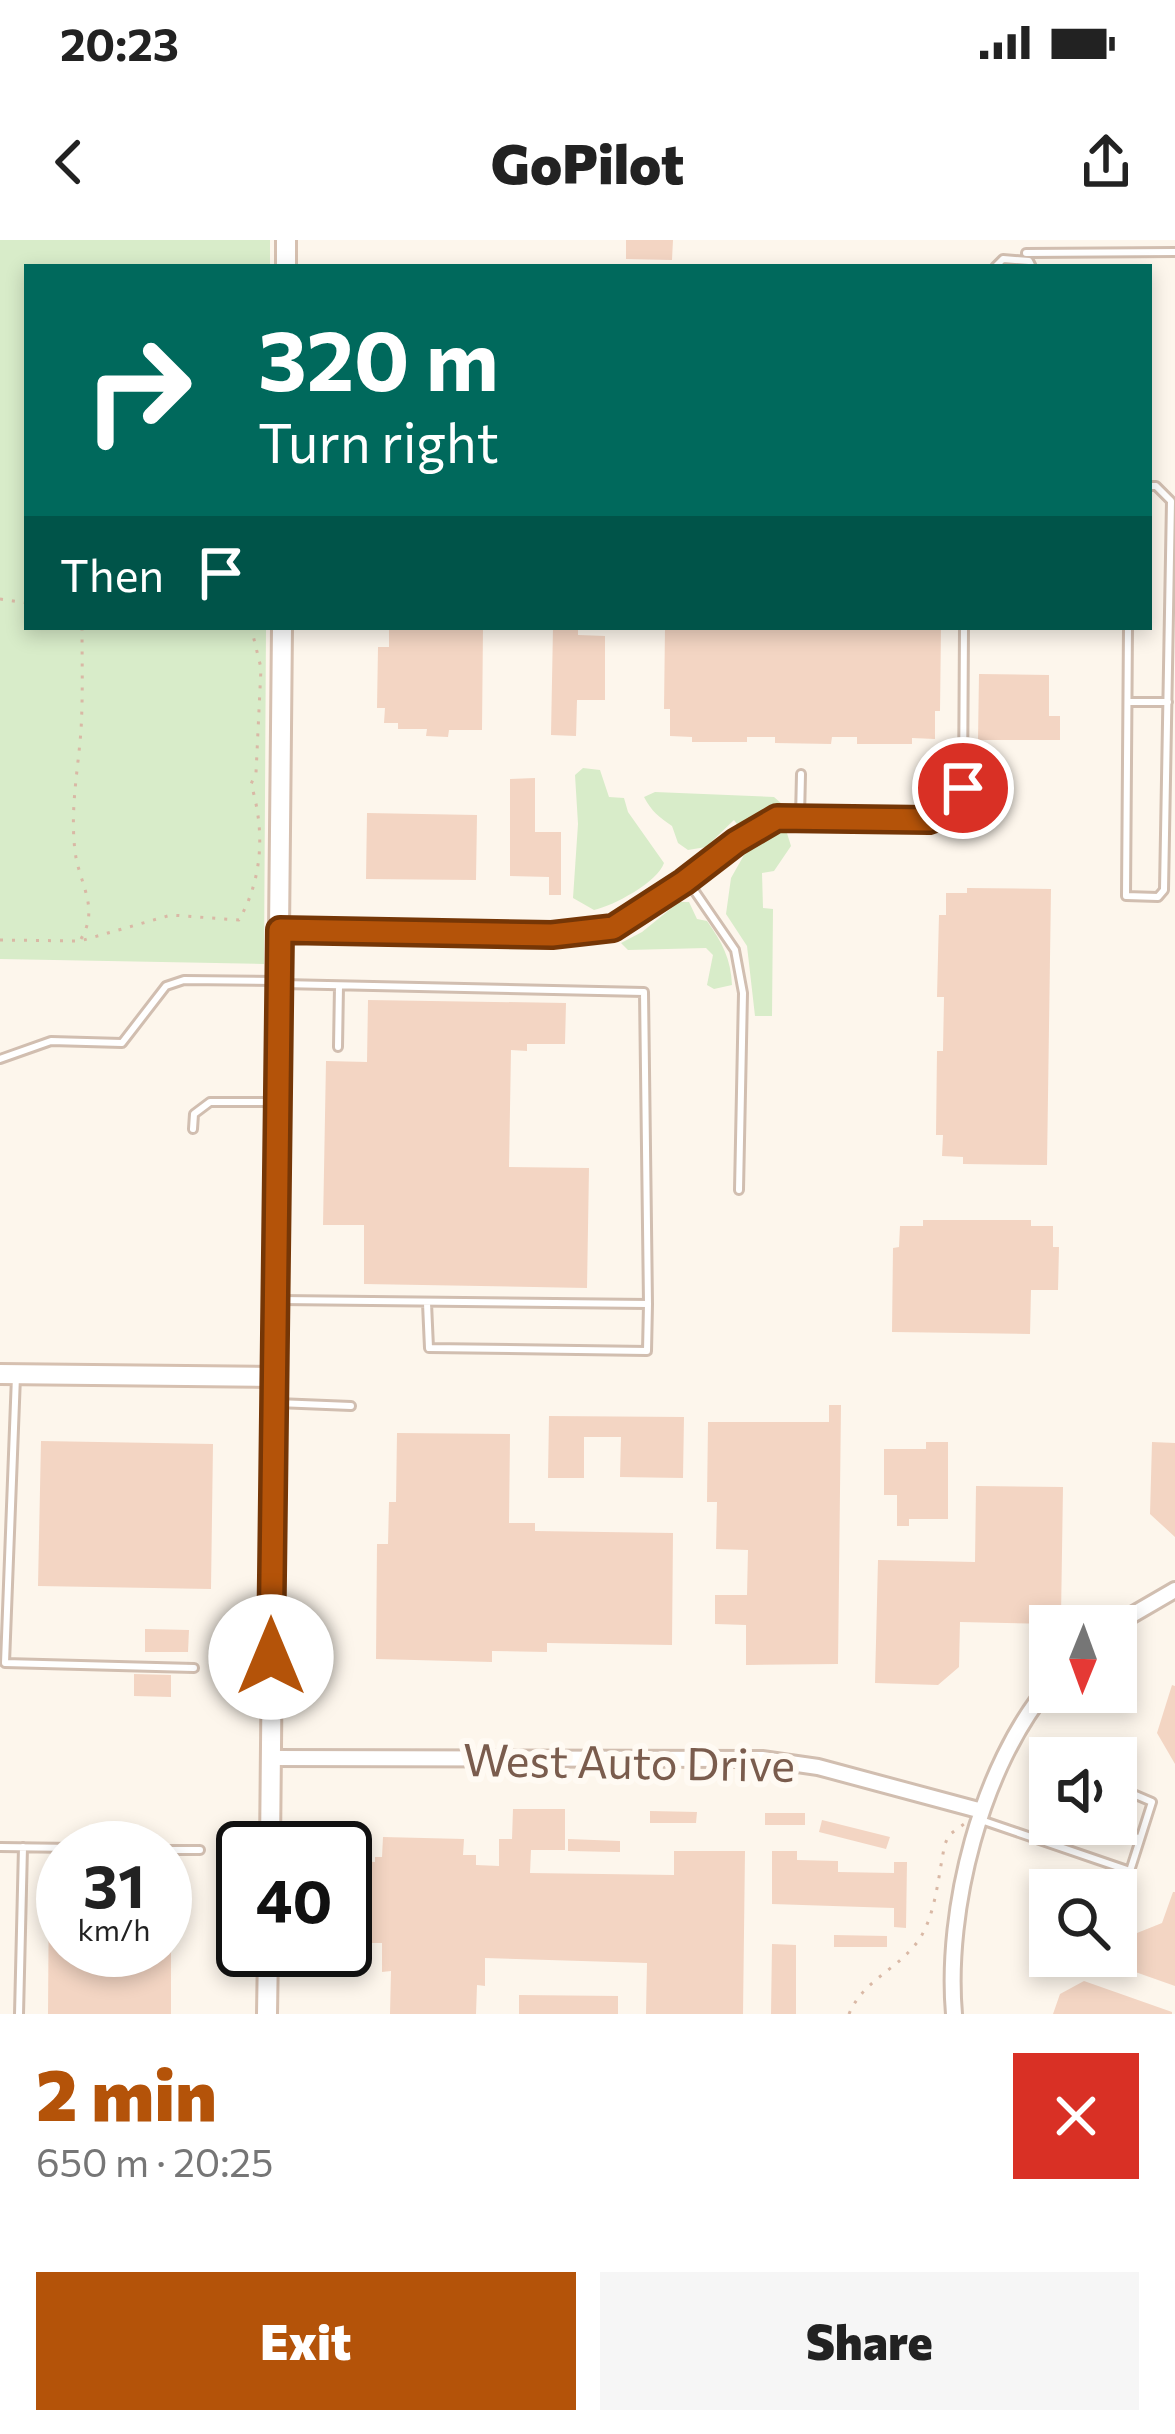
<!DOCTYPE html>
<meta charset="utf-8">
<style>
body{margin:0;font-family:Commissioner,sans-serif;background:#f6f6f6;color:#222;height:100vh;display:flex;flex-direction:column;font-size:45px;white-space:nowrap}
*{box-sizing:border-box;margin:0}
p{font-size:39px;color:#767676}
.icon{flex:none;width:66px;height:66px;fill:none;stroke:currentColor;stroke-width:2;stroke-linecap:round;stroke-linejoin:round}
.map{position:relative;height:1774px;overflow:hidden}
.side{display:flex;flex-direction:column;background:#fff;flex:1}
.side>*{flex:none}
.banner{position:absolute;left:24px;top:24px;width:1128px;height:366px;border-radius:0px;box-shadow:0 6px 18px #0003;background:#00695c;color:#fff;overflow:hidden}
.needle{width:78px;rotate:181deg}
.buttons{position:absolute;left:1029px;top:1365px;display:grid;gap:24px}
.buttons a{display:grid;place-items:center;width:108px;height:108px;border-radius:0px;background:#fff;box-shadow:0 6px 18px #0003;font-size:60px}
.speed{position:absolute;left:36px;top:1581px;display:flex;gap:24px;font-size:60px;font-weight:700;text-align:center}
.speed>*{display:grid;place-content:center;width:156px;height:156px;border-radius:50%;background:#fff;box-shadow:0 6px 18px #0003;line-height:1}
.speed small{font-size:30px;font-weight:400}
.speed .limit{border:6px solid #111;border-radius:18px;background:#fff;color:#111}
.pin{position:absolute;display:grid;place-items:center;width:102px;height:102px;color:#fff;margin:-51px;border:6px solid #fff;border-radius:50%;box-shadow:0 3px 12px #0007}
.me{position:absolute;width:132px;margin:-66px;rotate:0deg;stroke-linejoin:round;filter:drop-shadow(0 0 9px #0008)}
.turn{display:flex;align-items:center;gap:42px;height:252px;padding:0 36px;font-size:54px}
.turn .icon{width:156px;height:156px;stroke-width:2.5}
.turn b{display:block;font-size:84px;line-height:102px}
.then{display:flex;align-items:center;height:114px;padding:0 36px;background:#0003;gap:24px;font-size:45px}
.round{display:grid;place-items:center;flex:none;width:126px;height:126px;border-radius:0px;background:#f6f6f6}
.headline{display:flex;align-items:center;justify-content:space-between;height:204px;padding:0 36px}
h1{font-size:72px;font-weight:800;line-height:90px;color:#b45309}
.action{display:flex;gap:24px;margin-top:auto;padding:24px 36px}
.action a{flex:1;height:138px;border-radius:0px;background:#b45309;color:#fff;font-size:48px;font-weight:800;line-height:138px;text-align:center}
.action a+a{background:#f6f6f6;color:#222}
.status{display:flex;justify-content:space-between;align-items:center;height:84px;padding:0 60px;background:#fff;direction:ltr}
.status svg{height:33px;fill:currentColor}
header{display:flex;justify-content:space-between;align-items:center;height:156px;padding:0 36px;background:#fff;font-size:54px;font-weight:800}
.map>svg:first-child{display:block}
</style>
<div class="status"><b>20:23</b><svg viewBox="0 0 49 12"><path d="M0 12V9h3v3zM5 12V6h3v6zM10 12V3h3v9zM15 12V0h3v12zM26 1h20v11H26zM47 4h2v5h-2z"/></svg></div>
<header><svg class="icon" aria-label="back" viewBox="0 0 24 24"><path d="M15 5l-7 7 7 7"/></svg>GoPilot<svg class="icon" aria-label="share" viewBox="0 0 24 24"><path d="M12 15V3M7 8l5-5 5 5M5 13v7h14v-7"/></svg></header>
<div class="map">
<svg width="1175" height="1774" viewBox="0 0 1175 1774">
<rect width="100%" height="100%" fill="#fdf6ec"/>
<!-- green -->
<path fill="#d8ecc9" d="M 0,0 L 270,0 L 270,27 L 27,27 L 27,387 L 266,387 L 264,724 L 0,719 Z
M 583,528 L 600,530 L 609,557 L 624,558 L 628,572 L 664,623 C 658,642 613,666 594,670 L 573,658 L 578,584 L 575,535 Z
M 655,552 L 774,557 L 782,564 L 739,587 L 734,580 L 706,607 L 688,610 L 678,603 L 672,586 C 659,577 652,572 644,557 Z
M 786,590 L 791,606 L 774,631 L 762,633 L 763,668 L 773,669 L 772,776 L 755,776 L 747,706 L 726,674 L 731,638 L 748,608 Z
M 679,662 L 689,662 L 697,679 L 707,681 C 722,702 731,719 732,745 L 714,749 L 707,745 L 713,715 L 706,708 L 628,710 L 621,703 L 642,692 Z"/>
<!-- building -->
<path fill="#f3d5c3" d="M 626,0 L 673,0 L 672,20 L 626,19 Z
M 389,387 L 483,387 L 482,490 L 449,490 L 448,497 L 426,496 L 427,489 L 398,489 L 398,483 L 384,483 L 385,468 L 377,468 L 378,407 L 389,407 Z
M 553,387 L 578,387 L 578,395 L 605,396 L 605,460 L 577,460 L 576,496 L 551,495 Z
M 665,387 L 941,387 L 940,471 L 935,471 L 935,499 L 912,498 L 912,504 L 857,504 L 857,497 L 832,497 L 831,504 L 775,503 L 775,497 L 747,497 L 747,502 L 692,502 L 692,497 L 670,496 L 670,469 L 664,469 Z
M 979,434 L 1049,435 L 1049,476 L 1060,476 L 1060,500 L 978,500 Z
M 535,538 L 535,592 L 561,592 L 561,655 L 549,655 L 549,637 L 510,636 L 510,539 Z
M 367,573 L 477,575 L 476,640 L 366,639 Z
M 967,648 L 1051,649 L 1047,925 L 963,924 L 963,917 L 942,916 L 943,895 L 936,895 L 937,811 L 943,811 L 944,757 L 937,757 L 939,675 L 946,675 L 946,653 L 967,653 Z
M 368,760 L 566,763 L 565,804 L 527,804 L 527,811 L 511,810 L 509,927 L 589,928 L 587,1048 L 364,1044 L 364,985 L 323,985 L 326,821 L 367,822 Z
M 923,980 L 1031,980 L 1031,986 L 1053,986 L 1053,1007 L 1059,1007 L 1058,1050 L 1031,1050 L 1030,1094 L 892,1092 L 893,1008 L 899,1007 L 900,986 L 923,986 Z
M 829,1165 L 841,1165 L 838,1424 L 746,1425 L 746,1385 L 715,1384 L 715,1355 L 747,1355 L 748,1310 L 716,1309 L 717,1262 L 707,1262 L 708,1182 L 829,1182 Z
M 549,1176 L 684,1177 L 683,1238 L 620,1237 L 621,1197 L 584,1197 L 584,1238 L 548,1238 Z
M 397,1193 L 510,1194 L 509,1283 L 535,1283 L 535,1291 L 673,1293 L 672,1405 L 547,1403 L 547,1412 L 492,1411 L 492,1422 L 376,1419 L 377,1304 L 388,1304 L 389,1262 L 396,1262 Z
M 41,1201 L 213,1204 L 211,1349 L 38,1346 Z
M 926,1202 L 948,1202 L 948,1279 L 909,1279 L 909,1286 L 897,1286 L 897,1255 L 884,1255 L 884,1209 L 926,1209 Z
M 1152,1202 L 1175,1203 L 1175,1297 L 1150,1274 Z
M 976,1246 L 1063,1247 L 1061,1377 L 1052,1384 L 960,1382 L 959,1427 L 938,1445 L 875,1443 L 878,1320 L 975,1322 Z
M 145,1389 L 189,1390 L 188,1412 L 145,1412 Z
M 134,1434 L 171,1435 L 171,1457 L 134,1456 Z
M 1172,1445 L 1175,1446 L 1175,1524 L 1157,1493 Z
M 513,1569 L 565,1569 L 565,1610 L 531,1610 L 530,1633 L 674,1635 L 674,1611 L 745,1611 L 743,1774 L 646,1774 L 647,1723 L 485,1718 L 485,1746 L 477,1745 L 476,1774 L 390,1774 L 391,1731 L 382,1732 L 382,1703 L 372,1703 L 372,1695 L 353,1695 L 354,1621 L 375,1622 L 375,1617 L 382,1617 L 383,1597 L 464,1599 L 463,1615 L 476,1615 L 476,1625 L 499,1626 L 499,1599 L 512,1599 Z
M 650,1571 L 697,1572 L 696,1583 L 650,1583 Z
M 765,1573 L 805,1573 L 805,1585 L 765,1585 Z
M 822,1580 L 890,1597 L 886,1609 L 819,1592 Z
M 568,1599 L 620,1601 L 620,1612 L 568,1611 Z
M 772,1611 L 797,1611 L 797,1620 L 838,1621 L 838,1632 L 894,1633 L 894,1622 L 907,1622 L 906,1688 L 894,1687 L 894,1668 L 772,1664 Z
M 49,1633 L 63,1633 L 63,1710 L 171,1710 L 171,1774 L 48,1774 Z
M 1173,1652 L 1175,1652 L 1175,1746 L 1124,1728 L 1137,1693 L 1162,1683 Z
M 834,1695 L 887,1696 L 887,1707 L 834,1707 Z
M 772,1704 L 796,1705 L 796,1774 L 771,1774 Z
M 1084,1741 L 1172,1772 L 1172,1774 L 1053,1774 L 1060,1754 Z
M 519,1755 L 618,1756 L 618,1774 L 519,1774 Z"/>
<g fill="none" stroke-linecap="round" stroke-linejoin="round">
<defs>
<path id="lane" d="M 1026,13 L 1175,12
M 995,27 L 1003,19 L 1029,21 L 1032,27
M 1128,387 L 1126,656 L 1158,657 L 1164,650 L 1171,261 L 1156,246 L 1149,246
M 1130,462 L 1168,462
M 800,577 L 801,534
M 687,640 L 735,710 L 743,753 L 739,950
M 285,690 L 552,696 L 613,688 L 684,642 L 736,602 L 777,578 L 929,579 L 952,572 L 963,554 L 964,387
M 338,807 L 339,746
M 0,819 L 51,801 L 122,803 L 166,746 L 184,740 L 275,741
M 193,889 L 194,874 L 210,862 L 274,862
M 280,1060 L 648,1064 L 644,752 L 282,744
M 427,1063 L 429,1108 L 647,1111 L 648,1064
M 16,1136 L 5,1423 L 194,1428
M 277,1163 L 351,1166
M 1116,1541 L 1124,1550 L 1152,1562 L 1130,1631
M 984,1581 L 1130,1631 L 1117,1666
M 1105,1584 L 1140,1599
M 0,1607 L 75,1608
M 165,1610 L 200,1610
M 1060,1641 L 1090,1650
M 1045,1683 L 1050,1684
M 19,1774 L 23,1607"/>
<path id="street" d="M 1113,1386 L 1175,1350
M 270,1518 L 762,1519 L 818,1527 L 982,1571
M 954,1774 C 945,1670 981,1526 1050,1445"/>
<path id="secondary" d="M 286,27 L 286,0
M 0,1134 L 273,1137
M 270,1608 L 282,387
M 267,1774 L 268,1710"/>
</defs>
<!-- lane casing -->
<use href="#lane" stroke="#d1beb0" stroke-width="12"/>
<!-- street casing -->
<use href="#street" stroke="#d1beb0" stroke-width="20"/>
<!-- secondary casing -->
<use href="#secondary" stroke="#d6c0b0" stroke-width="24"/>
<!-- path -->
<path stroke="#d9b8a5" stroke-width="3" stroke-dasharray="3 9" stroke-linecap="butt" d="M 0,359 L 27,363
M 81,699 C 100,667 79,644 75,611 C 70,569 78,531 81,490 C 83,456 82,421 82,387
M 0,700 L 80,701 L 171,675 L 239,680 C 263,638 265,590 251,544 L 256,533 L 261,428 L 251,387
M 849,1774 C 863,1741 893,1732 915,1705 C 936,1680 938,1635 945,1604 L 949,1595 L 964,1584"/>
<!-- lane -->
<use href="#lane" stroke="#fff" stroke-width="6"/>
<!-- street -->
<use href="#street" stroke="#fff" stroke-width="14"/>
<!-- secondary -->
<use href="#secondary" stroke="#fff" stroke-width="18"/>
</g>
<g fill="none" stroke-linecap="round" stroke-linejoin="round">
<defs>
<path id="route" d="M 271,1417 L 280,690 L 552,695 L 613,688 L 684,642 L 736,602 L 777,578 L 929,580 L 952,572 L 963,548"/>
</defs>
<!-- route casing -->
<use href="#route" stroke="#753606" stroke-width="30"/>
<!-- route -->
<use href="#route" stroke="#b45309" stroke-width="21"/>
</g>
<g text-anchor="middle" stroke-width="12" stroke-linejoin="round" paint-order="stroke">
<!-- street labels -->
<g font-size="45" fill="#7a5c4d" stroke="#fffaf3">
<text transform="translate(629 1523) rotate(1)" y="16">West Auto Drive</text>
</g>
</g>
</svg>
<div class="buttons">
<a><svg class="needle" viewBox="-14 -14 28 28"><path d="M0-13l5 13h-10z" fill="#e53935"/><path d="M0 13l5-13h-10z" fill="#767676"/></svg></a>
<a><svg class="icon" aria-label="sound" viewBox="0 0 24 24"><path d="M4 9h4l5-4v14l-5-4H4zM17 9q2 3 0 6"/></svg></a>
<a><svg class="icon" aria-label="search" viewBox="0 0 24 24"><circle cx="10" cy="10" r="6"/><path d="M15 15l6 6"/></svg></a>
</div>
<div class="speed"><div>31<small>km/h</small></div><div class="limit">40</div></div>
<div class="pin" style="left:963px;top:548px;background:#d93025"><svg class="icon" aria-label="arrive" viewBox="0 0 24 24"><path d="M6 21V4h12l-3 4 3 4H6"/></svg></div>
<svg class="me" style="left:271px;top:1417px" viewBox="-20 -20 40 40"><circle r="19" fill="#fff"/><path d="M0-13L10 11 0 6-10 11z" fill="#b45309"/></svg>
<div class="banner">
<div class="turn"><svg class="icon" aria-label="right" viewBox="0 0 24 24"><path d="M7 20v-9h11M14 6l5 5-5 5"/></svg><div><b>320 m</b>Turn right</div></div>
<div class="then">Then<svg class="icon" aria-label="arrive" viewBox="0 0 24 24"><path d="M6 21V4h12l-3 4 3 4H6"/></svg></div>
</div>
</div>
<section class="side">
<div class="headline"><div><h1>2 min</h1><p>650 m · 20:25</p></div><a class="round" style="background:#d93025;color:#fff"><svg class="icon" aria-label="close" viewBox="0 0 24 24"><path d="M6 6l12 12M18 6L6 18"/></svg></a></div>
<div class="action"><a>Exit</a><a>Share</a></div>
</section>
